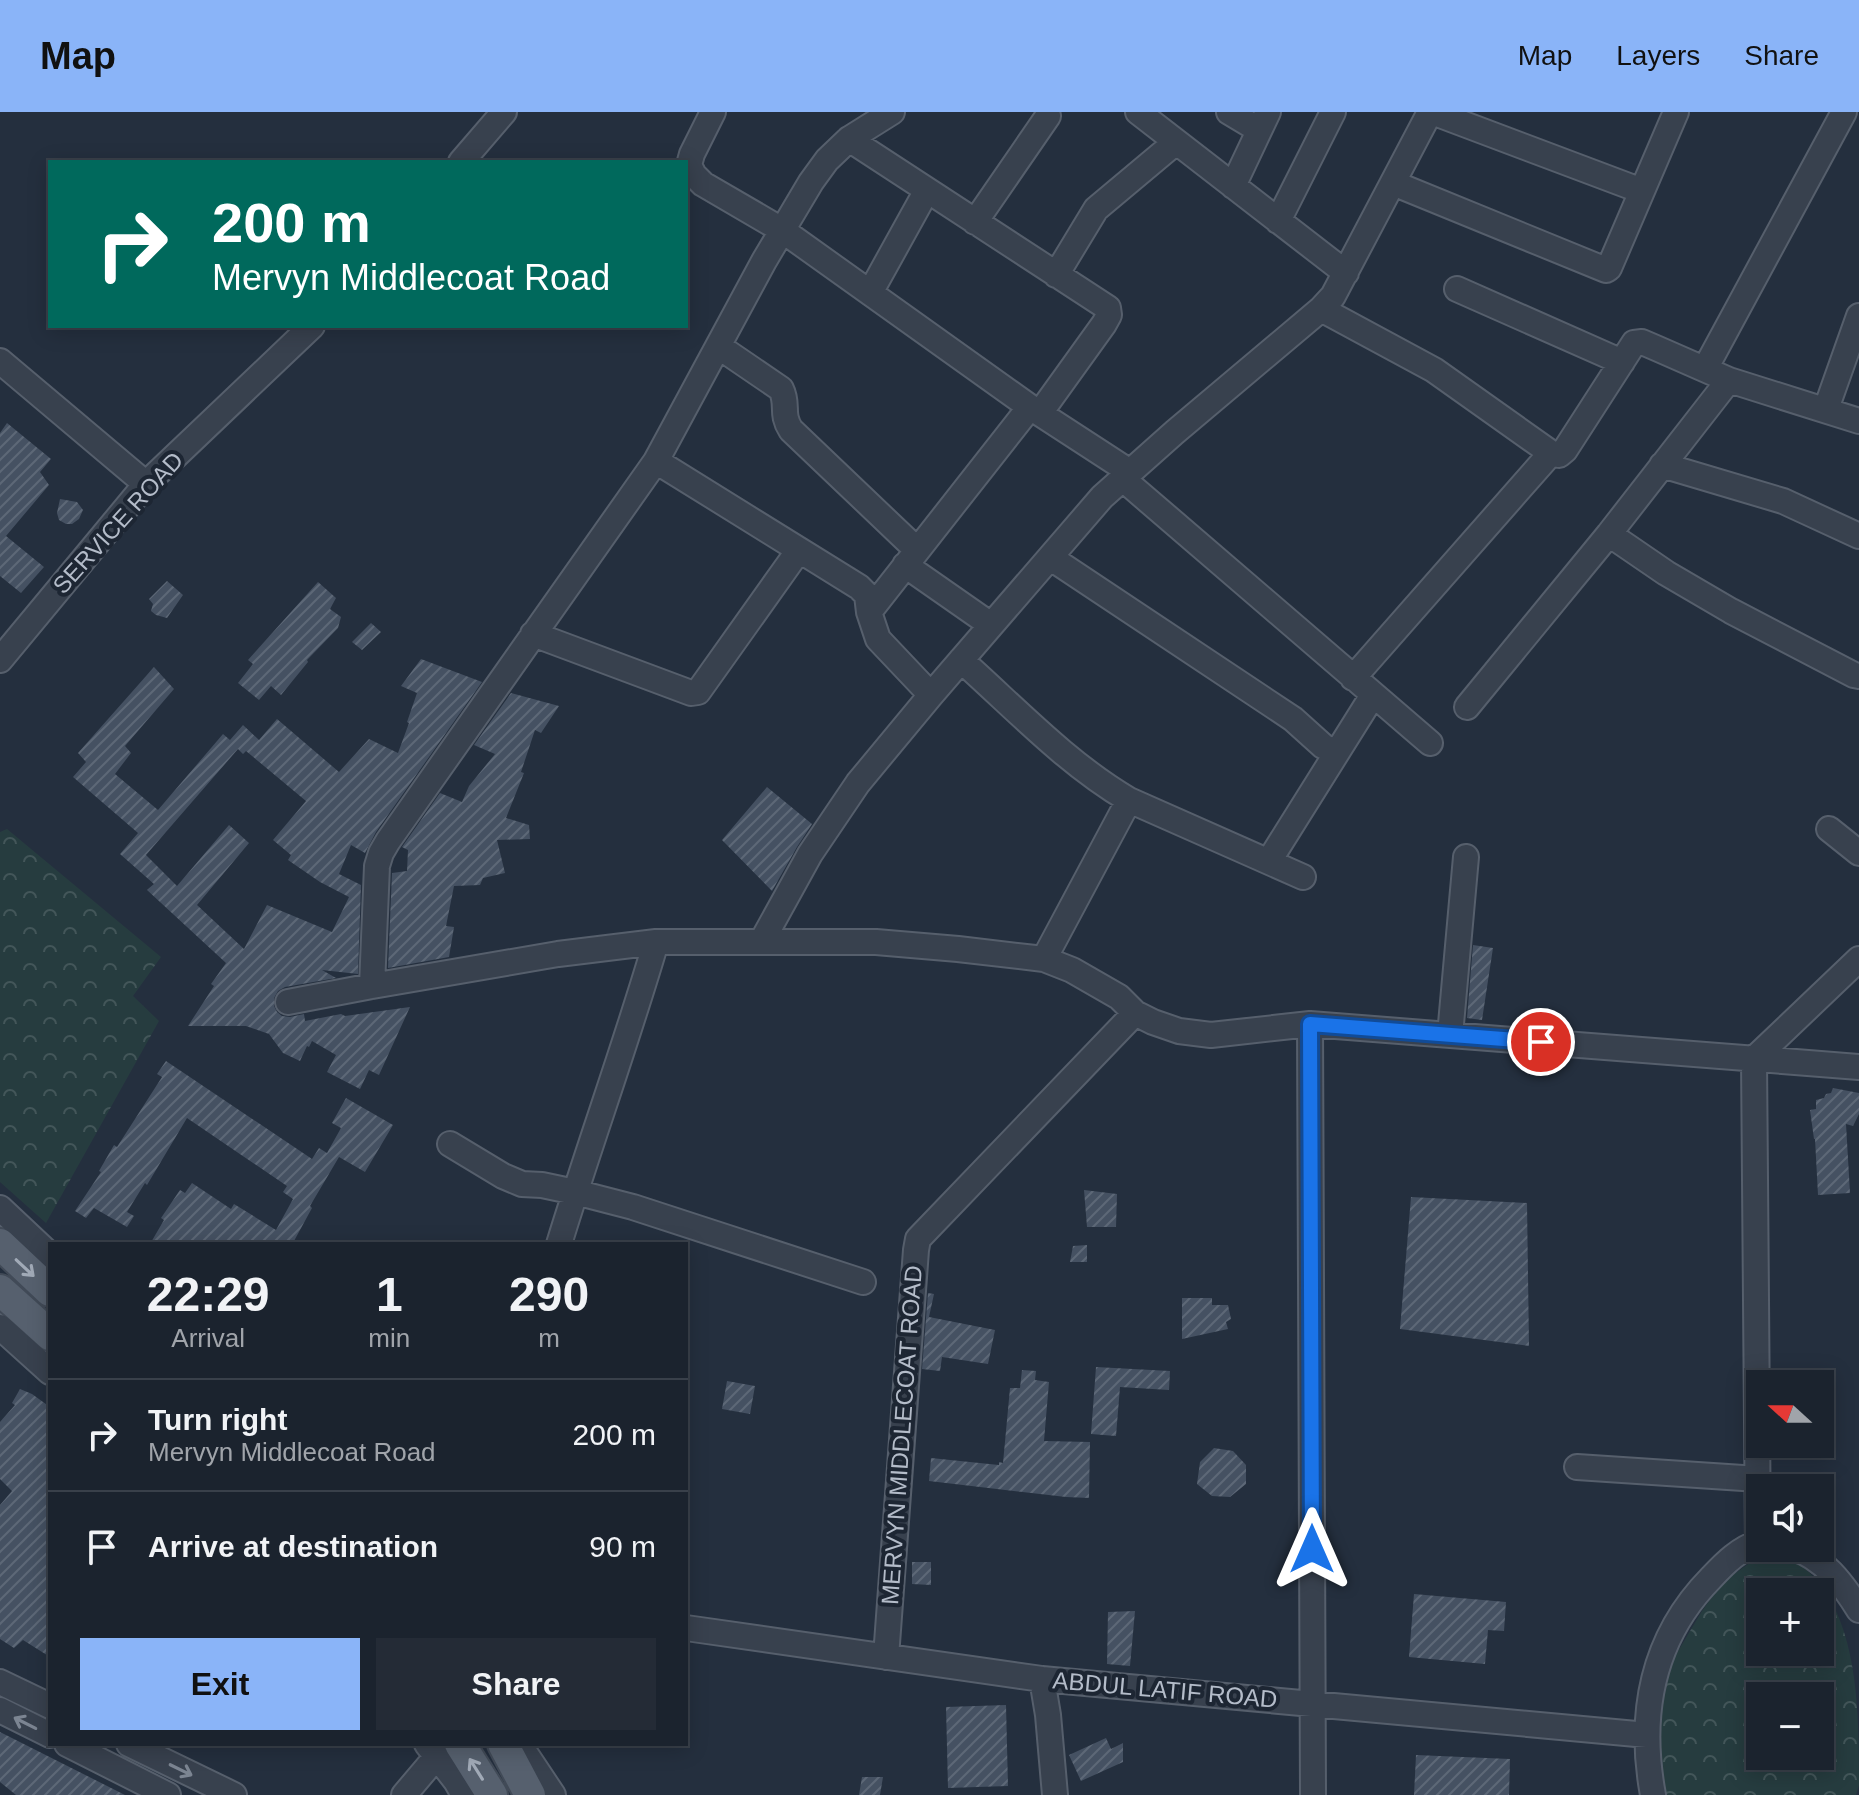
<!DOCTYPE html>
<meta charset="utf-8">
<style>
body{margin:0;font-family:Arial,sans-serif;background:#242b36;color:#f1f3f6;height:100vh;display:flex;flex-direction:column;font-size:30px;white-space:nowrap}
*{box-sizing:border-box;margin:0}
p{font-size:26px;color:#a0a4aa}
.icon{flex:none;width:44px;height:44px;fill:none;stroke:currentColor;stroke-width:2;stroke-linecap:round;stroke-linejoin:round}
.map{position:relative;flex:1;overflow:hidden}
.panel{position:absolute;left:48px;top:1130px;width:640px;height:504px;display:flex;flex-direction:column;background:#1b232e;border-radius:0px;box-shadow:0 4px 20px #0003,0 0 0 2px #39404a}
.panel>*{flex:none}
.guide{position:absolute;left:48px;top:48px;width:640px;height:168px;border-radius:0px;box-shadow:0 4px 20px #0003,0 0 0 2px #39404a;background:#00695c;color:#fff;overflow:hidden}
.needle{width:52px;rotate:291deg}
.tools{position:absolute;left:1746px;top:1258px;display:grid;gap:16px}
.tools a{display:grid;place-items:center;width:88px;height:88px;border-radius:0px;background:#1b232e;box-shadow:0 4px 20px #0003,0 0 0 2px #39404a;font-size:40px}
.pin{position:absolute;display:grid;place-items:center;width:68px;height:68px;color:#fff;margin:-34px;border:4px solid #fff;border-radius:50%;box-shadow:0 2px 8px #0007}
.me{position:absolute;width:88px;margin:-44px;rotate:0deg;stroke-linejoin:round;filter:drop-shadow(0 0 6px #0008)}
.turn{display:flex;align-items:center;gap:28px;height:168px;padding:0 32px;font-size:36px}
.turn .icon{width:104px;height:104px;stroke-width:2.5}
.turn b{display:block;font-size:56px;line-height:68px}
.eta{display:flex;justify-content:space-evenly;align-items:center;height:136px;text-align:center}
.eta b{font-size:48px;font-weight:600;line-height:56px}
.button{display:flex;gap:16px;margin-top:auto;padding:16px 32px}
.button a{flex:1;height:92px;border-radius:0px;background:#8ab4f8;color:#111;font-size:32px;font-weight:600;line-height:92px;text-align:center}
.button a+a{background:#242b36;color:#f1f3f6}
ul{padding:0;list-style:none}
li{display:flex;align-items:center;gap:24px;height:112px;padding:0 32px;border-top:2px solid #39404a}
li div{flex:1}
li b{display:block;font-size:30px}
li em{font-style:normal}
header{display:flex;align-items:center;gap:48px;box-sizing:border-box;height:112px;padding:0 40px;background:#8ab4f8;color:#111}
header strong{font-size:38px}
nav{display:flex;gap:44px;margin-inline-start:auto;font-size:28px}
.map>svg:first-child{display:block}
</style>
<header>
<strong>Map</strong>
<nav><a>Map</a><a>Layers</a><a>Share</a></nav>
</header>
<div class="map">
<svg width="1859" height="1683" viewBox="0 0 1859 1683">
<defs>
<pattern id="park-crowns" width="20" height="18" patternUnits="userSpaceOnUse" patternTransform="scale(2)"><rect width="20" height="18" fill="#263c3f"/><path d="M2 6a3 3 0 1 1 6 0M12 15a3 3 0 1 1 6 0" fill="none" stroke="#435659"/></pattern>
<pattern id="building-hatch" width="6" height="6" patternUnits="userSpaceOnUse" patternTransform="scale(2)"><rect width="6" height="6" fill="#455162"/><path d="M-1 1l2-2M0 6l6-6M5 7l2-2" fill="none" stroke="#5d6877"/></pattern>
</defs>
<rect width="100%" height="100%" fill="#242f3e"/>
<!-- park -->
<path fill="url(#park-crowns)" fill-rule="evenodd" d="M 7,717 L 161,845 L 133,884 L 159,909 L 46,1111 L 0,1070 L 0,720 Z
M 1758,1445 C 1769,1446 1784,1446 1795,1450 C 1805,1455 1816,1467 1823,1475 C 1859,1529 1859,1606 1859,1673 L 1856,1683 L 1661,1683 L 1655,1655 L 1661,1584 L 1674,1546 L 1702,1499 L 1723,1470 ZM 1760,1480 L 1820,1480 L 1820,1540 L 1760,1540 ZM 1760,1584 L 1820,1584 L 1820,1644 L 1760,1644 Z"/>
<!-- building -->
<path fill="url(#building-hatch)" fill-rule="evenodd" d="M 7,311 L 51,347 L 40,360 L 49,373 L 6,424 L 44,455 L 21,481 L 0,464 L 0,321 Z
M 60,387 L 77,390 L 83,398 L 79,407 L 72,412 L 66,412 L 59,408 L 57,401 Z
M 167,469 L 183,483 L 167,506 L 156,503 L 151,499 L 153,492 L 149,487 Z
M 318,470 L 336,486 L 330,497 L 341,505 L 338,516 L 307,548 L 308,550 L 281,583 L 271,574 L 259,588 L 238,571 L 253,552 L 248,548 Z
M 371,511 L 381,520 L 362,538 L 352,530 Z
M 421,547 L 482,570 L 376,720 L 365,741 L 351,733 L 339,762 L 361,773 L 358,862 L 322,858 L 336,866 L 285,875 L 278,879 L 274,886 L 274,894 L 277,900 L 282,904 L 290,905 L 304,902 L 305,909 L 341,902 L 345,904 L 410,895 L 379,963 L 369,958 L 360,977 L 327,960 L 336,943 L 312,929 L 309,935 L 307,934 L 300,949 L 283,941 L 269,922 L 246,914 L 188,914 L 214,874 L 211,872 L 226,851 L 147,778 L 154,772 L 120,742 L 138,721 L 73,665 L 86,650 L 78,641 L 154,555 L 174,577 L 125,634 L 131,641 L 115,662 L 158,698 L 223,622 L 230,628 L 243,613 L 259,628 L 277,607 L 339,660 L 369,627 L 398,641 L 409,611 L 407,610 L 417,581 L 401,574 ZM 238,637 L 243,642 L 246,639 L 306,689 L 273,728 L 291,743 L 288,748 L 320,770 L 349,785 L 332,820 L 267,793 L 244,837 L 197,793 L 249,731 L 229,713 L 177,774 L 146,743 Z
M 511,581 L 559,594 L 541,621 L 535,618 L 521,660 L 524,661 L 506,706 L 529,713 L 530,727 L 497,728 L 505,761 L 483,766 L 480,773 L 454,774 L 446,814 L 454,815 L 449,845 L 388,856 L 392,761 L 407,759 L 408,738 L 402,735 L 440,681 L 462,690 L 469,674 L 495,642 L 474,633 Z
M 767,675 L 812,712 L 797,735 L 772,779 L 722,728 Z
M 1473,833 L 1493,836 L 1482,908 L 1467,906 Z
M 166,949 L 312,1047 L 319,1036 L 327,1041 L 341,1016 L 332,1011 L 346,986 L 393,1013 L 365,1060 L 339,1045 L 310,1094 L 312,1096 L 294,1129 L 299,1132 L 150,1132 L 164,1108 L 161,1106 L 180,1078 L 185,1081 L 192,1071 L 231,1097 L 234,1092 L 276,1118 L 293,1087 L 283,1080 L 287,1074 L 187,1006 L 147,1073 L 145,1071 L 127,1100 L 134,1104 L 127,1115 L 94,1096 L 86,1106 L 75,1099 L 101,1060 L 99,1059 L 114,1033 L 117,1035 L 162,965 L 157,962 Z
M 1833,976 L 1859,981 L 1859,1002 L 1853,1014 L 1846,1012 L 1850,1081 L 1818,1083 L 1815,1027 L 1814,1027 L 1810,998 L 1816,997 L 1816,988 L 1824,986 L 1826,982 L 1831,981 Z
M 1084,1078 L 1117,1082 L 1116,1115 L 1087,1115 Z
M 1411,1085 L 1527,1091 L 1529,1234 L 1400,1217 Z
M 1087,1133 L 1087,1150 L 1070,1150 L 1073,1134 Z
M 928,1181 L 934,1182 L 929,1205 L 995,1218 L 988,1252 L 942,1245 L 940,1259 L 922,1257 Z
M 1182,1186 L 1212,1186 L 1212,1193 L 1228,1193 L 1231,1207 L 1226,1210 L 1228,1217 L 1182,1227 Z
M 1096,1255 L 1170,1259 L 1169,1278 L 1120,1275 L 1116,1324 L 1091,1322 Z
M 1022,1258 L 1036,1259 L 1035,1268 L 1049,1270 L 1044,1329 L 1090,1330 L 1089,1386 L 1066,1385 L 929,1369 L 931,1346 L 999,1353 L 999,1350 L 1003,1351 L 1010,1276 L 1020,1276 Z
M 727,1269 L 755,1274 L 750,1302 L 722,1297 Z
M 20,1277 L 32,1282 L 50,1295 L 50,1545 L 23,1528 L 14,1536 L 0,1527 L 0,1393 L 12,1379 L 0,1367 L 0,1310 L 15,1293 L 12,1291 Z
M 1214,1336 L 1233,1339 L 1246,1353 L 1246,1372 L 1230,1385 L 1212,1384 L 1197,1372 L 1200,1350 Z
M 912,1450 L 931,1450 L 931,1473 L 912,1472 Z
M 1414,1482 L 1506,1490 L 1504,1519 L 1488,1518 L 1485,1552 L 1409,1545 Z
M 1135,1499 L 1130,1554 L 1107,1552 L 1108,1500 Z
M 1006,1593 L 1008,1674 L 948,1676 L 946,1595 Z
M 0,1620 L 125,1683 L 16,1683 L 0,1670 Z
M 1106,1626 L 1111,1637 L 1123,1631 L 1123,1650 L 1081,1669 L 1069,1643 Z
M 1416,1643 L 1510,1647 L 1509,1683 L 1414,1683 Z
M 862,1665 L 883,1665 L 880,1683 L 859,1683 Z"/>
<g fill="none" stroke-linecap="round" stroke-linejoin="round">
<defs>
<path id="minor" d="M 713,0 L 692,42 L 689,53 L 694,63 L 703,72 L 782,118 L 1030,295 L 1130,360
M 1138,0 L 1346,161
M 1229,0 L 1259,18
M 1432,0 L 1642,79
M 849,27 L 1108,196 L 1109,203 L 1104,212 L 1040,301
M 461,50 L 504,0
M 1393,71 L 1606,158 L 1609,156 L 1676,0
M 1233,74 L 1268,0
M 1278,109 L 1333,0
M 975,110 L 1048,4
M 1056,163 L 1096,97 L 1176,30
M 1457,177 L 1622,250
M 870,181 L 927,78
M 1321,197 L 1434,258 L 1551,341 L 1559,343 L 1565,338 L 1634,231 L 1642,230 L 1656,236 L 1729,268 L 1859,309
M 718,234 L 781,277 C 789,293 780,301 791,318 L 917,438
M 0,249 L 146,372
M 1705,257 L 1844,0
M 1826,297 L 1859,204
M 656,349 L 859,475 L 867,483 L 869,500 L 878,527 L 931,583
M 1662,353 L 1783,389 L 1859,424
M 1123,367 L 1430,631
M 1609,422 L 1666,461 L 1731,499 L 1854,563 L 1859,564
M 1051,446 L 1293,607 L 1323,634 L 1336,641
M 905,453 L 991,513
M 869,500 L 1030,295
M 533,522 L 691,581 L 698,580 L 799,438
M 0,548 L 146,372 L 312,214
M 961,548 C 1015,596 1066,651 1129,688 L 1303,765
M 1353,566 L 1551,341
M 1467,595 L 1609,422 L 1729,268
M 1829,717 L 1859,741
M 1269,749 L 1373,583
M 762,829 L 810,742 L 858,671 L 931,583 L 1102,385 L 1175,320 L 1321,197 L 1333,184 L 1430,0
M 1044,847 L 1129,688
M 372,874 L 377,754 L 381,741 L 388,729 L 656,349 L 764,149 L 811,70 L 827,48 L 849,27 L 892,0
M 288,890 L 372,874 L 558,842 L 656,830 L 876,830 L 958,837 L 1044,847 L 1072,858 L 1119,885 L 1135,901 L 1153,910 L 1179,919 L 1211,923 L 1310,912 L 1859,955
M 1310,912 L 1313,1683
M 1450,923 L 1466,745
M 450,1032 L 503,1064 L 522,1072 L 542,1073 L 575,1080 L 633,1095 L 863,1170
M 0,1096 L 50,1143
M 559,1132 C 590,1031 626,932 656,830
M 0,1215 L 50,1260
M 1577,1355 L 1758,1367
M 1758,1430 L 1754,947 L 1859,847
M 1793,1436 C 1823,1445 1843,1472 1859,1498
M 686,1516 L 1042,1567 L 1647,1623
M 886,1545 L 916,1138 L 918,1127 L 1135,901
M 1042,1567 L 1048,1603 L 1055,1683
M 0,1570 L 50,1594
M 0,1598 L 50,1623
M 67,1632 L 168,1683
M 129,1632 L 234,1683
M 427,1632 L 456,1669 L 464,1683
M 519,1632 L 553,1683
M 404,1683 L 437,1644
M 1653,1683 C 1638,1602 1652,1526 1711,1466 C 1726,1450 1739,1437 1760,1430"/>
<path id="major" d="M 0,1132 L 50,1179
M 0,1178 L 50,1223
M 460,1632 L 492,1683
M 503,1632 L 530,1683"/>
</defs>
<!-- minor casing -->
<use href="#minor" stroke="#565f6c" stroke-width="28"/>
<!-- major casing -->
<use href="#major" stroke="#414a57" stroke-width="34"/>
<!-- minor -->
<use href="#minor" stroke="#38414e" stroke-width="24"/>
<!-- major -->
<use href="#major" stroke="#56606e" stroke-width="30"/>
</g>
<!-- one-way arrows -->
<defs><path id="oneway-shaft" d="M-6 0H5M1.5-3L5.5 0L1.5 3" fill="none" stroke-width="1.6" stroke-linecap="round" stroke-linejoin="round" transform="scale(2)"/></defs>
<g stroke="#a1aab7">
<use href="#oneway-shaft" transform="translate(25 1156) rotate(43)"/>
<use href="#oneway-shaft" transform="translate(476 1657) rotate(-122)"/>
</g>
<g stroke="#7c8592">
<use href="#oneway-shaft" transform="translate(25 1611) rotate(-153)"/>
<use href="#oneway-shaft" transform="translate(181 1658) rotate(26)"/>
</g>
<g fill="none" stroke-linecap="round" stroke-linejoin="round">
<defs>
<path id="route" d="M 1312,1437 L 1310,912 L 1541,930"/>
</defs>
<!-- route casing -->
<use href="#route" stroke="#114b97" stroke-width="20"/>
<!-- route -->
<use href="#route" stroke="#1a73e8" stroke-width="14"/>
</g>
<g text-anchor="middle" stroke-width="8" stroke-linejoin="round" paint-order="stroke">
<!-- street labels -->
<g font-size="24" fill="#b4bcc9" stroke="#1d2633">
<text transform="translate(118 411) rotate(-48)" y="8">SERVICE ROAD</text>
<text transform="translate(902 1323) rotate(-86)" y="8">MERVYN MIDDLECOAT ROAD</text>
<text transform="translate(1165 1578) rotate(5)" y="8">ABDUL LATIF ROAD</text>
</g>
</g>
</svg>
<div class="tools">
<a><svg class="needle" viewBox="-14 -14 28 28"><path d="M0-13l5 13h-10z" fill="#e53935"/><path d="M0 13l5-13h-10z" fill="#a0a4aa"/></svg></a>
<a><svg class="icon" aria-label="sound" viewBox="0 0 24 24"><path d="M4 9h4l5-4v14l-5-4H4zM17 9q2 3 0 6"/></svg></a>
<a>+</a>
<a>−</a>
</div>
<div class="pin" style="left:1541px;top:930px;background:#d93025"><svg class="icon" aria-label="arrive" viewBox="0 0 24 24"><path d="M6 21V4h12l-3 4 3 4H6"/></svg></div>
<svg class="me" style="left:1312px;top:1437px" viewBox="-20 -20 40 40"><path d="M0-17L14 15 0 8-14 15z" fill="#1a73e8" stroke="#fff" stroke-width="4"/></svg>
<div class="guide">
<div class="turn"><svg class="icon" aria-label="right" viewBox="0 0 24 24"><path d="M7 20v-9h11M14 6l5 5-5 5"/></svg><div><b>200 m</b>Mervyn Middlecoat Road</div></div>
</div>
<section class="panel">
<div class="eta">
<div><b>22:29</b><p>Arrival</p></div>
<div><b>1</b><p>min</p></div>
<div><b>290</b><p>m</p></div>
</div>
<ul>
<li><svg class="icon" aria-label="right" viewBox="0 0 24 24"><path d="M7 20v-9h11M14 6l5 5-5 5"/></svg><div><b>Turn right</b><p>Mervyn Middlecoat Road</p></div><em>200 m</em></li>
<li><svg class="icon" aria-label="arrive" viewBox="0 0 24 24"><path d="M6 21V4h12l-3 4 3 4H6"/></svg><div><b>Arrive at destination</b></div><em>90 m</em></li>
</ul>
<div class="button"><a>Exit</a><a>Share</a></div>
</section>
</div>
